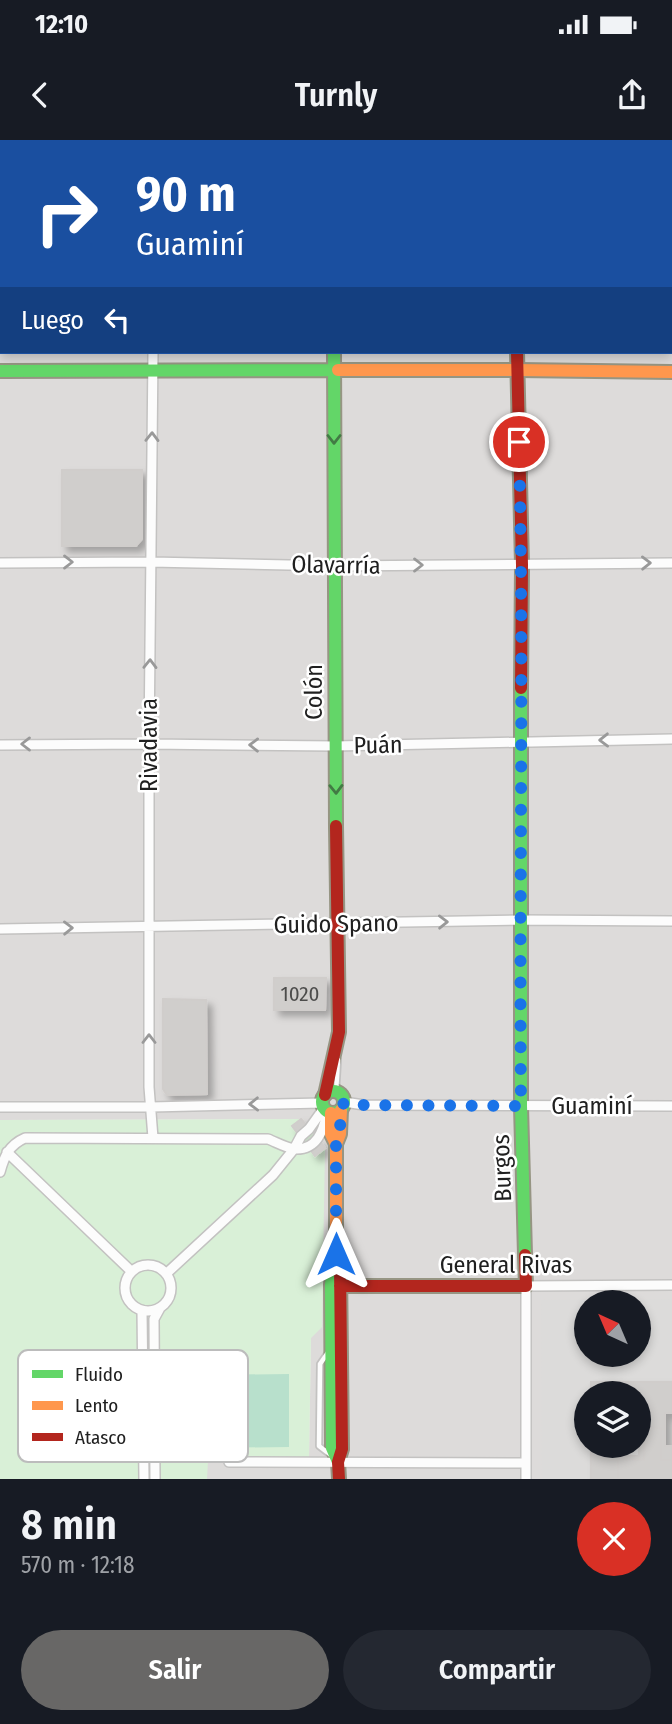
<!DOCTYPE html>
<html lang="es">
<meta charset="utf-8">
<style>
body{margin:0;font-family:"Fira Sans Condensed",sans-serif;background:#242831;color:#f1f3f6;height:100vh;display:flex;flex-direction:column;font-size:26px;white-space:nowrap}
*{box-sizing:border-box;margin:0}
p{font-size:23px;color:#9ea1a6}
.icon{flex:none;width:38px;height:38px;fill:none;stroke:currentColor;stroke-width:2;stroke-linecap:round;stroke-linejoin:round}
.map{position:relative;height:1339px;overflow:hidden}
.drawer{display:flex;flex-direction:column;background:#171b24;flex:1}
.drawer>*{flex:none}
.top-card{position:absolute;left:0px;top:0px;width:672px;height:214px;box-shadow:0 4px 10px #0003;background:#1a4fa0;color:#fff;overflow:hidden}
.needle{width:46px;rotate:316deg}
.buttons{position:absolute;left:574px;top:1150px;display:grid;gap:14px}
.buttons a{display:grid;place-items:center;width:77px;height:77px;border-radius:50%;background:#171b24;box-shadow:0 4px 10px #0003;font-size:35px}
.pin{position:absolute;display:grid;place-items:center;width:60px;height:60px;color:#fff;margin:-30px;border:4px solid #fff;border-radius:50%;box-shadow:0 2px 7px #0007}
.me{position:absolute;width:77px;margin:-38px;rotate:0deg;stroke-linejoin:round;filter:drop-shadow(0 0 5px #0008)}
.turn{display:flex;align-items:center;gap:24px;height:147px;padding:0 21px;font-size:32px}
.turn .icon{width:91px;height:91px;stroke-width:2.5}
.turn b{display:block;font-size:49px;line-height:60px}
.then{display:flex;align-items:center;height:66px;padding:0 21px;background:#0003;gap:14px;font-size:26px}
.round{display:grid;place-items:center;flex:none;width:74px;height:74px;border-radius:37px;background:#242831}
.head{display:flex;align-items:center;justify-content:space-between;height:119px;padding:0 21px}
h1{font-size:42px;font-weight:600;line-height:52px}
.cta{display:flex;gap:14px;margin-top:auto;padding:14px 21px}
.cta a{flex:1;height:80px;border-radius:42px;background:#686766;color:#fff;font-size:28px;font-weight:600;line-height:80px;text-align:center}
.cta a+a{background:#242831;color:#f1f3f6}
.status{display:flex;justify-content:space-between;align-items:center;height:49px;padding:0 35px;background:#171b24;direction:ltr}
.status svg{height:19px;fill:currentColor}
header{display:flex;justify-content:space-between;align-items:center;height:91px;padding:0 21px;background:#171b24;font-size:32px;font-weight:600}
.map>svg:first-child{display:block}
</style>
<div class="status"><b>12:10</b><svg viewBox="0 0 49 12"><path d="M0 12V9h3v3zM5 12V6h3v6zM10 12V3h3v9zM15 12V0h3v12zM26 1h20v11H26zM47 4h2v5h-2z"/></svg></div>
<header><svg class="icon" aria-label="back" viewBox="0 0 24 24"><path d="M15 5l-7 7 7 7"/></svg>Turnly<svg class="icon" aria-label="share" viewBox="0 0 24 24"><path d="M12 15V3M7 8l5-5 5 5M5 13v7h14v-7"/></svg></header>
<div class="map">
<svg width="672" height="1339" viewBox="0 0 672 1339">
<defs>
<filter id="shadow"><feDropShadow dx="5.5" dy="5.5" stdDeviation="3.5" flood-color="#0004"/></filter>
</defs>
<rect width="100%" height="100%" fill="#edebe9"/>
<!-- residential -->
<path fill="#dddbda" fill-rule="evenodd" d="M 0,0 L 672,0 L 672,1339 L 207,1339 L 207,1321 L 309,1317 L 311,1198 L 301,979 L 0,980 ZM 2,2 L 670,2 L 670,212 L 2,212 ZM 586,1162 L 639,1162 L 639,1214 L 586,1214 ZM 586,1253 L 639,1253 L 639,1306 L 586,1306 Z"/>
<!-- religious -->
<path fill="#dcdbda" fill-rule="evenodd" d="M 672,1159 L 672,1339 L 542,1339 L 541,1160 ZM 586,1162 L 639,1162 L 639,1214 L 586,1214 ZM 586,1253 L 639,1253 L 639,1306 L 586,1306 Z"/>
<!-- park -->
<path fill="#d9f0d7" d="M 301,979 L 325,1008 L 322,1187 L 311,1198 L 309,1318 L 208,1321 L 207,1339 L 0,1339 L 0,980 Z"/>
<!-- pitch -->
<path fill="#b8e0cc" d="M 289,1234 L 289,1307 L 197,1308 L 196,1235 Z"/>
<!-- building -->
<path fill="#d0cecc" stroke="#d0cdcb" stroke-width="2" filter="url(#shadow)" d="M 62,330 L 142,330 L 142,399 L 136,406 L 62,406 Z
M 274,838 L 326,838 L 325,870 L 274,870 Z
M 163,859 L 206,860 L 207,954 L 167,955 L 163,949 Z
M 301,979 L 307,986 L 298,994 L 292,986 Z
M 319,1000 L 325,1008 L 315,1016 L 309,1008 Z
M 591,1242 L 672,1242 L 672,1273 L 665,1273 L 665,1306 L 672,1306 L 672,1339 L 591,1339 L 591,1306 L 610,1306 L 610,1316 L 639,1316 L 639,1253 L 591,1253 Z
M 645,1287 L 661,1288 L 661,1320 L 672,1320 L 672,1339 L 618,1339 L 618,1319 L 644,1320 Z"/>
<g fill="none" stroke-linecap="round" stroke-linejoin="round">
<defs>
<path id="lane" d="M 336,952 L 338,920
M 329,1211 L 320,1224 L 319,1306 L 332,1316"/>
<path id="street" d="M 156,2 L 156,0
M 670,45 L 672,45
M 0,48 L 2,48
M 0,423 L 151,422 L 335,426 L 672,423
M 0,605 L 149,604 L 335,606 L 672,599
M 0,789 L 520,780 L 672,781
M 344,962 L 364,965 L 672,966
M 0,967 L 151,967 L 322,963
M 153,998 L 149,947 L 149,604 L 153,212
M 7,1012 L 131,1131
M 0,1032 C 4,1017 9,1005 25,998 L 268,999 C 276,1002 286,1008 295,1009 C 317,1010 323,991 327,974
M125 1148a23 23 0 1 1 46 0a23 23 0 1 1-46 0Z
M 167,1133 L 273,1035 L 294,1009 L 301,996 L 309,989 L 324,968
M 142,1170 L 144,1339
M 229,1322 L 526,1323
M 155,1339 L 154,1179 L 160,1168
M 526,1339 L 526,1146 L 672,1145"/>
<path id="fast" d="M 334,0 L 334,2
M 514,0 L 514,2
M 334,212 L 336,686
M 0,231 L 338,230
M 521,548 L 521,966 L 525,1115
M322 962a11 11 0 1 1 22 0a11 11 0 1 1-22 0Z
M 333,1124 L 331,1145 L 332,1308 L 338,1322"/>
<path id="slow" d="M 338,230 L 518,230 L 672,232
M 331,973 L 331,994 L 336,1004
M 340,1127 L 336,1114 L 336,1004 L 340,994 L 341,970"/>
<path id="jam" d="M 517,212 L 522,425 L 521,548
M 325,955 L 339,892 L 336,686
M 340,1146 L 526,1146 L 525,1115
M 339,1339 L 338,1322 L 342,1309 L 340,1127"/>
</defs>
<!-- lane casing -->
<use href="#lane" stroke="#c3c2c1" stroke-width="8"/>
<!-- street casing -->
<use href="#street" stroke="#c3c2c1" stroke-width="12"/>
<!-- fast casing -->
<use href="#fast" stroke="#969583" stroke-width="16"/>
<!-- slow casing -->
<use href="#slow" stroke="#969583" stroke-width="16"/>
<!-- jam casing -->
<use href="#jam" stroke="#969583" stroke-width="16"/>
<!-- lane -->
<use href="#lane" stroke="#fcfcfc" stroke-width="4.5"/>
<!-- street -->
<use href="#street" stroke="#fcfcfc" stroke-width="9"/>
<!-- fast -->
<use href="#fast" stroke="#63d668" stroke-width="12"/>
<!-- slow -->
<use href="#slow" stroke="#ff974d" stroke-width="12"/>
<!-- jam -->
<use href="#jam" stroke="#b3261e" stroke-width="12"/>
</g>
<!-- one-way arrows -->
<defs><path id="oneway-chevron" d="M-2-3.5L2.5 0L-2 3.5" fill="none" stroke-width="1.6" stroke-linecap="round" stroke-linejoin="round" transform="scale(1.75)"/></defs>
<g stroke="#999">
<use href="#oneway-chevron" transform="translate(152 297) rotate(-89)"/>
<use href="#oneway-chevron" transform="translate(68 422)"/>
<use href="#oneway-chevron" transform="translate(646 423) rotate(-1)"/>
<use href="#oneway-chevron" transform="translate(418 425)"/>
<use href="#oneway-chevron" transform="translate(150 524) rotate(-89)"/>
<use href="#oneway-chevron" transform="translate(604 600) rotate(179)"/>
<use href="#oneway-chevron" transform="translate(26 604) rotate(180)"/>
<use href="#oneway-chevron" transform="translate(254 605) rotate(-179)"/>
<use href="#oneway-chevron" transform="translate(443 782) rotate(-1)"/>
<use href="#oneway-chevron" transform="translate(68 788) rotate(-1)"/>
<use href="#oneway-chevron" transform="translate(149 899) rotate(-90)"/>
<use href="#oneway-chevron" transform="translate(254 964) rotate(179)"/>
</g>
<g stroke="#427b44">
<use href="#oneway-chevron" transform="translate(334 299) rotate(90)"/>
<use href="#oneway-chevron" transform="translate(336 649) rotate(89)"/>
</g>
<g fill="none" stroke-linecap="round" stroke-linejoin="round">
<!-- route -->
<path stroke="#1a73e8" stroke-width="12" stroke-dasharray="0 21.6" d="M 336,1114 L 336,1004 C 342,990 339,976 344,962 L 364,965 L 521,966 C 519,745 524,523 519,302"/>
</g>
<g text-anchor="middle" stroke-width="5" stroke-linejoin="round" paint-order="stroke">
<!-- number labels -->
<g font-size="21" fill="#4c4c4b">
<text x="300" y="861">1020</text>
</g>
<!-- street labels -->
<g font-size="24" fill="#202020" stroke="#fff">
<text transform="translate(336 425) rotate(1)" y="8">Olavarría</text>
<text transform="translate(314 552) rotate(-90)" y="8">Colón</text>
<text transform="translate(149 605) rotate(-90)" y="8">Rivadavia</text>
<text transform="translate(378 605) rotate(-1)" y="8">Puán</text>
<text transform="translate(336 784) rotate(-1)" y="8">Guido Spano</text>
<text x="592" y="974">Guaminí</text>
<text transform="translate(502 1028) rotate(-92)" y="8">Burgos</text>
<text x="506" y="1133">General Rivas</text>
</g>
</g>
<!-- legend -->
<rect x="18" y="1210" width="230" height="112" rx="10" fill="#fff" stroke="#bcbcbc" stroke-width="2"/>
<rect x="32" y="1230" width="31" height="8" fill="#63d668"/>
<rect x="32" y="1261" width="31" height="9" fill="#ff974d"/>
<rect x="32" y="1293" width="31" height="8" fill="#b3261e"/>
<g font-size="19" fill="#202020">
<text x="75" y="1241">Fluido</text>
<text x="75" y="1272">Lento</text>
<text x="75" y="1304">Atasco</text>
</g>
</svg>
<div class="buttons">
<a><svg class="needle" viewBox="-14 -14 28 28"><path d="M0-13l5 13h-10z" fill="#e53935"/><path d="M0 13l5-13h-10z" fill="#9ea1a6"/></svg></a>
<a><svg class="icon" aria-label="layers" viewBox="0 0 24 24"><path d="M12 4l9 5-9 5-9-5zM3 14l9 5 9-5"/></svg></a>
</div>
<div class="pin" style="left:519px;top:302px;background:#d93025"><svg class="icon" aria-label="arrive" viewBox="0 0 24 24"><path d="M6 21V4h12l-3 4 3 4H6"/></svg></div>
<svg class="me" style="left:336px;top:1114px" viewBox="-20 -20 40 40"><path d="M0-17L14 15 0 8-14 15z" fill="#1a73e8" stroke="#fff" stroke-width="4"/></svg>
<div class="top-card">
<div class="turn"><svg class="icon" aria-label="right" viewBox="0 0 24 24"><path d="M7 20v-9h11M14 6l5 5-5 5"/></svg><div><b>90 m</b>Guaminí</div></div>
<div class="then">Luego<svg class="icon" aria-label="left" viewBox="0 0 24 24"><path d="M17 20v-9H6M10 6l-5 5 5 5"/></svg></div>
</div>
</div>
<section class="drawer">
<div class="head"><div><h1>8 min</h1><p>570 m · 12:18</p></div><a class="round" style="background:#d93025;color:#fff"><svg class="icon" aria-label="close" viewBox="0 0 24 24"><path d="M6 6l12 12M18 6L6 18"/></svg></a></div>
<div class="cta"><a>Salir</a><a>Compartir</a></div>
</section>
